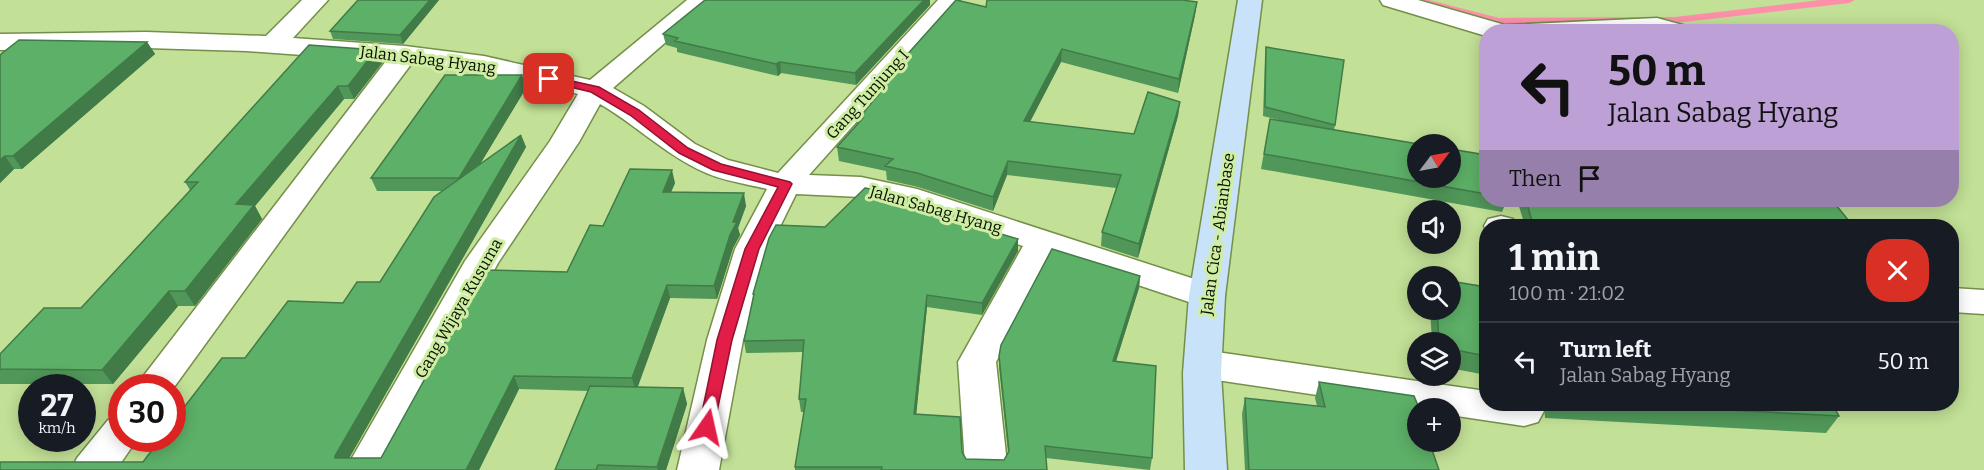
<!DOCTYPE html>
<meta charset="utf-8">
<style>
body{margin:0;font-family:Bitter,serif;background:#20242c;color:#f1f3f6;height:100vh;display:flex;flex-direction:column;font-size:22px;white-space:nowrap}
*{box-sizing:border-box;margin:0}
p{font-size:20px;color:#9ea1a6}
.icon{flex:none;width:33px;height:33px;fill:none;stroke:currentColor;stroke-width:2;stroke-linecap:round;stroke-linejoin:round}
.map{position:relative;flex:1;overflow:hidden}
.panel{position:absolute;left:1479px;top:219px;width:480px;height:192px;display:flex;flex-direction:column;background:#171b24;border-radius:24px;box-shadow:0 3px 15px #0003}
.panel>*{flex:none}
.banner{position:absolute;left:1479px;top:24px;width:480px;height:183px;border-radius:24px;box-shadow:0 3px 15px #0003;background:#bca0d6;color:#111;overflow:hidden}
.needle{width:39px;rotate:58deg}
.tools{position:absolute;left:1407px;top:134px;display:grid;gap:12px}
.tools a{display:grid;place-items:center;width:54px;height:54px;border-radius:50%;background:#171b24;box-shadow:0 3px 15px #0003;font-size:30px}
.speed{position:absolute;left:18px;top:374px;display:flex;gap:12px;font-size:30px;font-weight:700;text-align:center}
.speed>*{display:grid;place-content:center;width:78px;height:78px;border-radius:50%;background:#171b24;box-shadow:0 3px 15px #0003;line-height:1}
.speed small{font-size:15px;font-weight:400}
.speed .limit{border:9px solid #d22;background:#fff;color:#111}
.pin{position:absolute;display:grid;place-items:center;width:51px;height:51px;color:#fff;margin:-26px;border-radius:12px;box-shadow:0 3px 9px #0006}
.me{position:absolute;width:66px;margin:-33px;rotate:11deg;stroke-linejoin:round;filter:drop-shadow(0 0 4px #0008)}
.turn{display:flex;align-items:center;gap:21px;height:126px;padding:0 30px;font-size:27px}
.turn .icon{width:78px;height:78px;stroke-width:2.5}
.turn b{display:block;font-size:42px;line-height:51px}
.then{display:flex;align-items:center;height:57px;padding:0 30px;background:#0003;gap:12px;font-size:22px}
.round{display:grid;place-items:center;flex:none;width:63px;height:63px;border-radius:24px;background:#20242c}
.overview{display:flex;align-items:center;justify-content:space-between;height:102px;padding:0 30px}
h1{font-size:36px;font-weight:700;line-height:45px}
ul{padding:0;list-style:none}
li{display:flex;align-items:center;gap:18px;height:78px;padding:0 30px;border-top:2px solid #363941}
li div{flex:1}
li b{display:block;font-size:22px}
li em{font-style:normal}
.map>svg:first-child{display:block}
</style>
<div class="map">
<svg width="1984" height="470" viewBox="0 0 1984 470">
<rect width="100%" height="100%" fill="#c2e096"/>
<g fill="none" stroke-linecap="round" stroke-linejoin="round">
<!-- stream -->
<path fill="#fc90a8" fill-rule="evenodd" d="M 1410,0 L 1429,0 L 1499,18 L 1675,17 L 1820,0 L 1855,0 L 1849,3 L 1675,23 L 1499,24 L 1412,2 Z"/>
<defs>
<path id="street" d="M 302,0 L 328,0 L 293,38 L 405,46 L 484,56 L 590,80 L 687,0 L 714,0 L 613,88 L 644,106 L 695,144 L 728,160 L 778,173 L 938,0 L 959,0 L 961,3 L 958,8 L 809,175 L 861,177 L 917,189 L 1219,287 L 1225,296 L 1219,305 L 1207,308 L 1051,256 L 996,362 L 1007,464 L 1004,470 L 968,470 L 965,464 L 958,362 L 1023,246 L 899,204 L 861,197 L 796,194 L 769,249 L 743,340 L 719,470 L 677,470 L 707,340 L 735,249 L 767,189 C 747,184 723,181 704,172 C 666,155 636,125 600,104 L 579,142 L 498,263 L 387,470 L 345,470 L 465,261 L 550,141 L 578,94 L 484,72 L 412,63 L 325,179 L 172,390 L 172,387 L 135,387 L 386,61 L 247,51 L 146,48 L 0,50 L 0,34 L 146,32 L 266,36 Z
M 1380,0 L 1418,0 L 1505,25 L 1657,18 L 1690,27 L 1693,32 L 1486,32 L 1486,36 L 1383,5 Z
M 1501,216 L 1513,219 L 1517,226 L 1486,226 L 1486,230 L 1484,226 L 1488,219 Z
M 1952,288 L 1984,290 L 1984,314 L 1952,312 Z
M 1203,350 L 1486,391 L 1486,404 L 1542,404 L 1544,411 L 1538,422 L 1524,426 L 1450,415 L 1450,408 L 1418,408 L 1418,410 L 1203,378 L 1190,374 L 1184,364 L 1190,354 Z
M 122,415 L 122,438 L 138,438 L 116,470 L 71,470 L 77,458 L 108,420 Z"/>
<path id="secondary" d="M 1238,0 L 1262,0 L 1225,296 L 1221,373 L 1227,470 L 1185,470 L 1183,373 L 1189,296 Z"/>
</defs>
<!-- street casing -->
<use href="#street" stroke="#748f49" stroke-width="3"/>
<!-- secondary casing -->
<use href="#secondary" stroke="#748f49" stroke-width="3"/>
<!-- street -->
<use href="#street" fill="#fff" fill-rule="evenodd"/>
<!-- secondary -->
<use href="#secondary" fill="#c8e3f9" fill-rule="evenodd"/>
</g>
<!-- wall -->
<path fill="#509759" d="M 439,0 L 403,44 L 333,39 L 330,31 Z
M 705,0 L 930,0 L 930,5 L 856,85 L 781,73 L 778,76 L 677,52 L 677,48 L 666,45 L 663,34 Z
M 1197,2 L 1195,15 L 1178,93 L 1061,62 L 1030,122 L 1134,134 L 1180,102 L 1178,116 L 1138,258 L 1101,246 L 1102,232 L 1116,188 L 1007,175 L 993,211 L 918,187 L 887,180 L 886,171 L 839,161 L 837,147 L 860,122 L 859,118 L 887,84 L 887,77 Z
M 147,42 L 155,54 L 22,169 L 14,169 L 0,183 L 0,55 Z
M 1266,47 L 1335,125 L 1334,130 L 1486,155 L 1486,200 L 1507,200 L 1502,212 L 1261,169 L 1270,119 L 1291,123 L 1263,116 L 1265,56 Z
M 376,50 L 382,63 L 354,99 L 344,99 L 255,206 L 262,219 L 195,306 L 178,306 L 113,384 L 0,384 L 0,354 L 81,308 L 190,190 L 185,182 Z
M 522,75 L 526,88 L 480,164 L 521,135 L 526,147 L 349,458 L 381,458 L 567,272 L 603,226 L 675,183 L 671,192 L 746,206 L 738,228 L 740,235 L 733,248 L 717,299 L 670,298 L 637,387 L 683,388 L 687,404 L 666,470 L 555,470 L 588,391 L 519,389 L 479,470 L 143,462 L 245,358 L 380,282 L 443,191 L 377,191 L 371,178 Z
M 1517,200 L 1832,200 L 1853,226 L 1525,226 Z
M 825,227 L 983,229 L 1018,239 L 1018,251 L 982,315 L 927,307 L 916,414 L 962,452 L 966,459 L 1004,460 L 1008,453 L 999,368 L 999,356 L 1140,276 L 1139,288 L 1116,361 L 1152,458 L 1150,470 L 1046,458 L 1047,470 L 795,470 L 795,467 L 804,412 L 801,412 L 799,399 L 803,352 L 746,353 L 744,341 L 753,299 L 753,294 Z
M 1486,287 L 1486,375 L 1450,368 L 1450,342 L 1432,342 L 1430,309 L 1450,309 Z
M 1319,382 L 1439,470 L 1245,470 L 1242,414 L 1245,398 L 1317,406 L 1315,398 Z
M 1544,404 L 1832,404 L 1839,416 L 1826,433 L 1545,418 Z"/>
<!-- shaded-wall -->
<path fill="#417b48" d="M 430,0 L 439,0 L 403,44 L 400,35 Z
M 924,0 L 930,0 L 930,5 L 856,85 L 855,73 Z
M 1197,2 L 1195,15 L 1178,93 L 1179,79 Z
M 147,42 L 155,54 L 22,169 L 13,156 Z
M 1062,49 L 1061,62 L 1023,135 L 1024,121 Z
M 376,50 L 382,63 L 354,99 L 348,86 Z
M 780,62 L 781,73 L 778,76 L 776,64 Z
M 522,75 L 526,88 L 464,191 L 459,178 Z
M 338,86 L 344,99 L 255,206 L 262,219 L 195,306 L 185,291 L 236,204 Z
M 1180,102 L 1178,116 L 1138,258 L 1139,244 Z
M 521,135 L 526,147 L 343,469 L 335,458 L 335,456 Z
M 5,156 L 14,169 L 0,183 L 0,160 Z
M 1008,161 L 1007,175 L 993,211 L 993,197 Z
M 672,170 L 675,183 L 666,204 L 663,192 Z
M 744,193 L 746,206 L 738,228 L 740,235 L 733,248 L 717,299 L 714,286 L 733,222 Z
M 1018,239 L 1018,251 L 982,315 L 982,303 Z
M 1140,276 L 1139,288 L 1112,374 L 1113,361 Z
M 667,285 L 670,298 L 636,392 L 632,378 Z
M 169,291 L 178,306 L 113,384 L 102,370 Z
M 927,295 L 927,307 L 915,427 L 914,414 Z
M 514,376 L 519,389 L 479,470 L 466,470 Z
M 683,388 L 687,404 L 666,470 L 658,470 L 657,467 Z"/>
<!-- building -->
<path fill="#5db067" stroke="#417b48" stroke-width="1.5" d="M 358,0 L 430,0 L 400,35 L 330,31 Z
M 705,0 L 924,0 L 855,73 L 780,62 L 776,64 L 675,41 L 678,38 L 663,34 Z
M 956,0 L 986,7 L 987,0 L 1182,0 L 1197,2 L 1179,79 L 1062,49 L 1024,121 L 1134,134 L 1148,92 L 1180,102 L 1139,244 L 1102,232 L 1121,175 L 1008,161 L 993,197 L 917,173 L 885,166 L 893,159 L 837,147 L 863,118 L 859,118 L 893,77 L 887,77 Z
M 19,40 L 147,42 L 13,156 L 5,156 L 0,160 L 0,55 Z
M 309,45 L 376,50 L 348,86 L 338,86 L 236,204 L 254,205 L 185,291 L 169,291 L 102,370 L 0,369 L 0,354 L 44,308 L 81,308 L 198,182 L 185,182 Z
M 1266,47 L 1344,60 L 1335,125 L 1265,107 Z
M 445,75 L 522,75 L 459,178 L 371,178 Z
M 1270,119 L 1418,144 L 1418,177 L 1450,177 L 1450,149 L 1486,155 L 1486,194 L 1264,154 Z
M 521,135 L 335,456 L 335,458 L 381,458 L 485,270 L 567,272 L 590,225 L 603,226 L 630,169 L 672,170 L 663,192 L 744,193 L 733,222 L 737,222 L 730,235 L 714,286 L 667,285 L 632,378 L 514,376 L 466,470 L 0,470 L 0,462 L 143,462 L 161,438 L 172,438 L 172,423 L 222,358 L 245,358 L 288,301 L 343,303 L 357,282 L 380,282 L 434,197 Z
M 865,188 L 898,194 L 983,223 L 981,228 L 1018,239 L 982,303 L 927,295 L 914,414 L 960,417 L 962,452 L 966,459 L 1004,460 L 1009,451 L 999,356 L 1001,345 L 1052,249 L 1140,276 L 1113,361 L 1156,366 L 1152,458 L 1045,446 L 1047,470 L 881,470 L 882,467 L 795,467 L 806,399 L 799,399 L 804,340 L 744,341 L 754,294 L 753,294 L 769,238 L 776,225 L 825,227 Z
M 1526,200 L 1832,200 L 1853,226 L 1549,226 L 1533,225 Z
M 1450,281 L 1486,287 L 1486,356 L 1450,349 L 1450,342 L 1439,342 L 1437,309 L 1450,309 Z
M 1319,382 L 1414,396 L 1419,408 L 1418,408 L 1418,441 L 1429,441 L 1439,470 L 1249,470 L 1245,398 L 1325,407 Z
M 590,386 L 683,388 L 657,467 L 598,465 L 596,470 L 555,470 Z
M 1617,404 L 1832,404 L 1839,416 Z"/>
<!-- route -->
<path fill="#e11d48" stroke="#92132f" stroke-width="1.5" d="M 549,76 L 599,87 L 639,110 L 688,148 L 721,164 L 790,182 L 792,184 L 759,249 L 732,340 L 713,431 L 707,433 L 701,431 L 699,427 L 717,340 L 745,249 L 778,187 L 713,170 L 679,153 L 630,115 L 591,92 L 545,81 L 543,79 Z"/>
<g text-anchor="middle" stroke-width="6" stroke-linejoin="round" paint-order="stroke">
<!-- street labels -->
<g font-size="16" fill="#060f00" stroke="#cfeda3">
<text transform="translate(428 59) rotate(7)" y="6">Jalan Sabag Hyang</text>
<text transform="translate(867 94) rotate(-48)" y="6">Gang Tunjung I</text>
<text transform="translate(936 209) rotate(16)" y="6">Jalan Sabag Hyang</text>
<text transform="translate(1217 234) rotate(-82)" y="6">Jalan Cica - Abianbase</text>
<text transform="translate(458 308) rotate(-60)" y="6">Gang Wijaya Kusuma</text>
</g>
</g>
</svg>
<div class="tools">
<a><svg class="needle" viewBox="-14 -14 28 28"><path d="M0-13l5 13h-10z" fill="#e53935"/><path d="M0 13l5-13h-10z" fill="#9ea1a6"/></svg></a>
<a><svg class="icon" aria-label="sound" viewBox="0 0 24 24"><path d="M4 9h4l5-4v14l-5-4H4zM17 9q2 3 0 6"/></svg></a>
<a><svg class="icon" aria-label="search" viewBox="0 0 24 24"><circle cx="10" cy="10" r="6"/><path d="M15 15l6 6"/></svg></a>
<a><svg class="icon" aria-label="layers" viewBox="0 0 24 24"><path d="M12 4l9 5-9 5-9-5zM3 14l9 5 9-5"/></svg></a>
<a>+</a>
</div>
<div class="speed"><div>27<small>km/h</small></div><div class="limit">30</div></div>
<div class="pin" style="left:549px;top:79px;background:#d93025"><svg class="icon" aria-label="arrive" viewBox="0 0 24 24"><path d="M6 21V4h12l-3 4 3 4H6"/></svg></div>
<svg class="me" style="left:707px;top:427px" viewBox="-20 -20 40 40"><path d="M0-17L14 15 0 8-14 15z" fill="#e11d48" stroke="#fff" stroke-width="4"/></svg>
<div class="banner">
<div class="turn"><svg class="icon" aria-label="left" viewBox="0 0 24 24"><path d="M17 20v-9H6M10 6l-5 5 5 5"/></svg><div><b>50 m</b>Jalan Sabag Hyang</div></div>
<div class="then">Then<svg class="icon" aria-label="arrive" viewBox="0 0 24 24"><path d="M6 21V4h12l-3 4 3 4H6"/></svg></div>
</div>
<section class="panel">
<div class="overview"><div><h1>1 min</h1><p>100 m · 21:02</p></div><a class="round" style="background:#d93025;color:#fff"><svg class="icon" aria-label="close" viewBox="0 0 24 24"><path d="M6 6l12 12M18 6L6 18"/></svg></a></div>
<ul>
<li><svg class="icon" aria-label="left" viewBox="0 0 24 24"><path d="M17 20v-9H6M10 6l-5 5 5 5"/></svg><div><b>Turn left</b><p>Jalan Sabag Hyang</p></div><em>50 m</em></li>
</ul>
</section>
</div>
